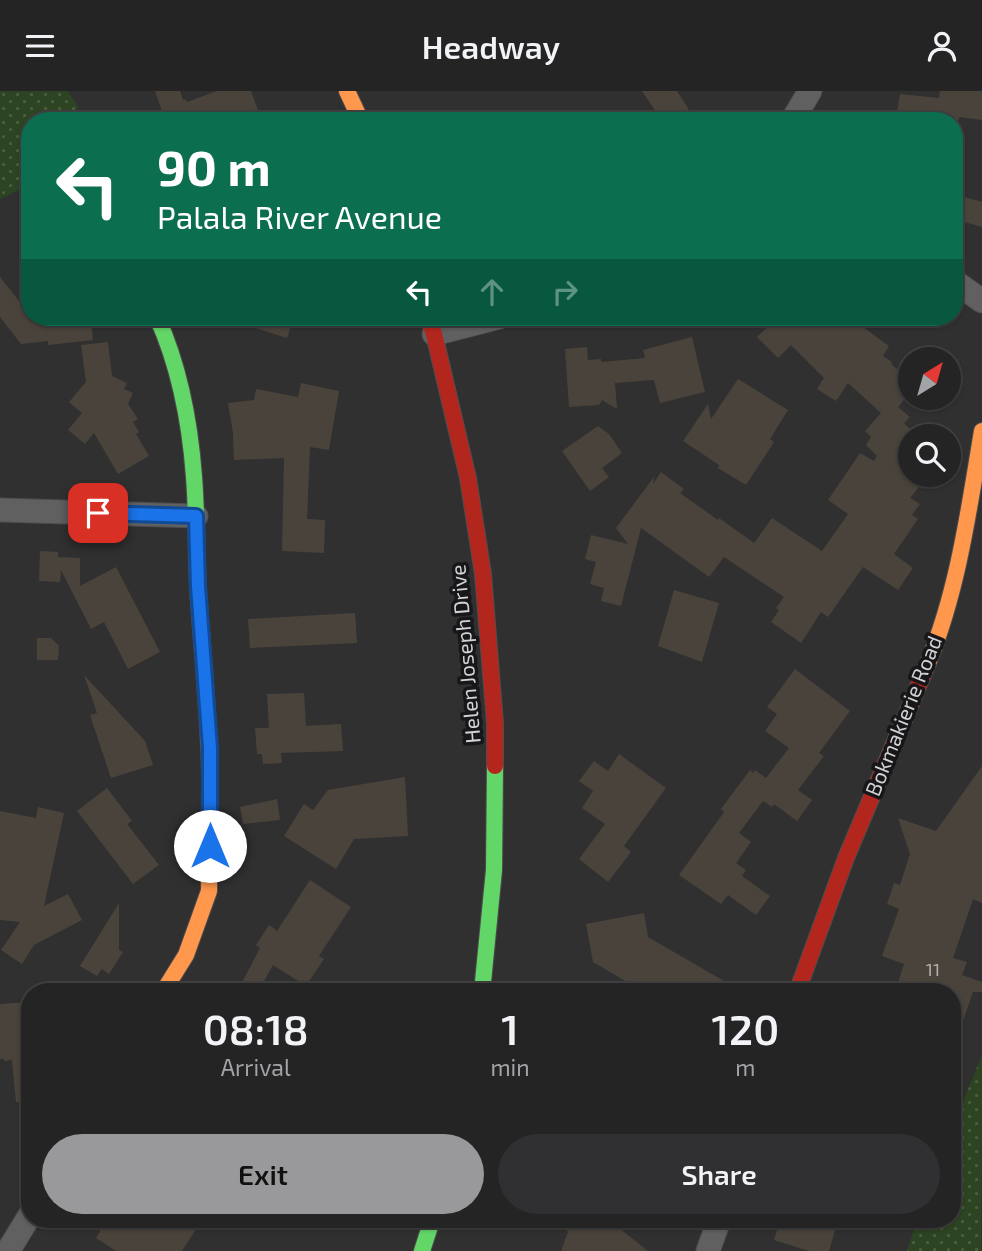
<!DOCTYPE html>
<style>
body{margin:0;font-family:"Exo 2",sans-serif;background:#303032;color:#f1f3f6;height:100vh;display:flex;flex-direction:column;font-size:26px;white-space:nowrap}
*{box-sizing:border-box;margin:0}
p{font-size:23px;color:#a3a4a7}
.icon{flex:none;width:38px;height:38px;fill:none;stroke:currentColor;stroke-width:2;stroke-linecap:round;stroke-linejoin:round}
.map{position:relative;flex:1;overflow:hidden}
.sheet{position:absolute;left:21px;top:892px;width:940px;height:245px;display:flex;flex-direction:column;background:#242425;border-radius:28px;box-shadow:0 2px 5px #0004,0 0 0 2px #414142}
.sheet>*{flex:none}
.guide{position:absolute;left:21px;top:21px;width:942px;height:214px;border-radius:28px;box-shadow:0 2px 5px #0004,0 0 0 2px #414142;background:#0b6e4f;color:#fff;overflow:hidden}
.needle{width:46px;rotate:37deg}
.buttons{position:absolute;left:898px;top:256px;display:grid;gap:14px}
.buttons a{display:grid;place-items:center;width:63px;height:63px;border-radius:50%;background:#242425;box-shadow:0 2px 5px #0004,0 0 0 2px #414142;font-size:35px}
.pin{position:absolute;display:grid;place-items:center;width:60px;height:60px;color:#fff;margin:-30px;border-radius:14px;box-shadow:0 4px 10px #0006}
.me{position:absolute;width:77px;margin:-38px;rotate:0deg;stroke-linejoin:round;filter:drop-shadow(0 0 5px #0008)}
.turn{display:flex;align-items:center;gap:24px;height:147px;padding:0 21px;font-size:32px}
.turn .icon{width:91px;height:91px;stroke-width:2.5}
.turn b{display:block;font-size:49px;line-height:60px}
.lanes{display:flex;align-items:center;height:66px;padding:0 21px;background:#0003;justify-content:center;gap:35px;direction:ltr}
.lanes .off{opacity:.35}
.eta{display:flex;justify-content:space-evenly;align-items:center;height:119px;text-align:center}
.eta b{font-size:42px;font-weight:600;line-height:49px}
.action{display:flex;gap:14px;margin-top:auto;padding:14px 21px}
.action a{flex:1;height:80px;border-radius:42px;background:#99999b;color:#111;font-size:28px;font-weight:600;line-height:80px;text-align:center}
.action a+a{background:#303032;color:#f1f3f6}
header{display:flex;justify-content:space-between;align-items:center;height:91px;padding:0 21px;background:#242425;font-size:32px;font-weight:600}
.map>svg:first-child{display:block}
</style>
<header><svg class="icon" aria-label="menu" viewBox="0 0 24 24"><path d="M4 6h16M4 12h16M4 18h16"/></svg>Headway<svg class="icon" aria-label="person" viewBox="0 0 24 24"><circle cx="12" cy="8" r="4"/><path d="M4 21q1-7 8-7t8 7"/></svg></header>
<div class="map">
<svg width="982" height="1160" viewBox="0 0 982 1160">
<defs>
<pattern id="grass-dots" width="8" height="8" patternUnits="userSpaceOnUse" patternTransform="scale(1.75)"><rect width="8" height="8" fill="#2c4421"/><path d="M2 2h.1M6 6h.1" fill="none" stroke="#4a5e40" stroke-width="1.8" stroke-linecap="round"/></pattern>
</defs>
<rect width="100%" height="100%" fill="#303031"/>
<!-- grass -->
<path fill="url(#grass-dots)" d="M 0,0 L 68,0 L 78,16 L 68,30 L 30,30 L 30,85 L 21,98 L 0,108 Z
M 982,964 L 981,1160 L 907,1160 L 917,1129 L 952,1129 L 952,1038 Z"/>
<!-- building -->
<path fill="#4a433b" d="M 155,0 L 180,0 L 183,9 L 185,8 L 187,11 L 217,0 L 251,0 L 260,25 L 248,30 L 142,30 L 142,27 L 162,20 Z
M 642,0 L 677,0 L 696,30 L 662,30 Z
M 940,0 L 982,0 L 982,29 L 959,26 L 958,32 L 954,31 L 954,30 L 918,27 L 918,25 L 897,22 L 900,3 L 939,7 Z
M 954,103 L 982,111 L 982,136 L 954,128 Z
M 0,186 L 30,224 L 30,226 L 91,226 L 93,249 L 48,254 L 48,250 L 21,253 L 0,226 Z
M 235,226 L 294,226 L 287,247 L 234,230 Z
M 778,226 L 849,226 L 889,255 L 883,265 L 892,271 L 891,273 L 910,289 L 910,302 L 898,316 L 910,326 L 904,332 L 910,338 L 910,383 L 930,383 L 910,407 L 920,413 L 912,424 L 918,428 L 894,463 L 913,477 L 898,499 L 863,476 L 828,526 L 821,521 L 801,552 L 771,531 L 779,519 L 776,517 L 784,506 L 724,466 L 709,486 L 641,437 L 621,515 L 601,510 L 604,497 L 590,493 L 596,471 L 585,468 L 591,444 L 628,453 L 616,437 L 654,386 L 653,393 L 661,381 L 684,398 L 680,402 L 718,429 L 719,427 L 754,452 L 772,427 L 822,460 L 848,423 L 828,409 L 860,362 L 874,370 L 877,365 L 866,354 L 871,346 L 865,340 L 881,322 L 848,292 L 836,310 L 817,298 L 824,287 L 791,254 L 778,267 L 757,246 Z
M 692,246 L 705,301 L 660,312 L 654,289 L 615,292 L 617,318 L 602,309 L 599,314 L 569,316 L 565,258 L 587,256 L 588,269 L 601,268 L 601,271 L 645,267 L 643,259 Z
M 108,251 L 112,285 L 127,292 L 124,298 L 133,302 L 128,313 L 138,328 L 133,331 L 139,341 L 136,343 L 149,365 L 118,383 L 94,342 L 85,353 L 68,339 L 82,322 L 69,311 L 86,291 L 81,254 Z
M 738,288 L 788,319 L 770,348 L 774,351 L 746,394 L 718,377 L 719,374 L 683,350 L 708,313 L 711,328 Z
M 301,292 L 339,300 L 329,359 L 310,356 L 307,428 L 325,429 L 324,462 L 282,460 L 284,367 L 234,369 L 233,342 L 228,312 L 254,309 L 256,298 L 298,306 Z
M 598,335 L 609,343 L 622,362 L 602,377 L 609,386 L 590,400 L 562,360 Z
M 40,460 L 58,461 L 58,466 L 80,467 L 80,495 L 116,476 L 160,561 L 128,578 L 104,531 L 91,538 L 61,479 L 60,491 L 39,490 Z
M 674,499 L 719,512 L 702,571 L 658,555 Z
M 355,522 L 357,552 L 250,557 L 248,528 Z
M 37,547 L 51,547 L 59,555 L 58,569 L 37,569 Z
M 795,578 L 850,620 L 819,662 L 824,665 L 798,699 L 812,709 L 797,730 L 774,713 L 772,716 L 763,710 L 739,742 L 751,751 L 736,772 L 746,779 L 742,785 L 770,805 L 756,824 L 728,804 L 721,813 L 679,784 L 724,721 L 721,718 L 750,679 L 753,682 L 755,679 L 766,687 L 789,657 L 765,640 L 777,623 L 767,616 Z
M 84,584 L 145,650 L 153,674 L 111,687 L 90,624 L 97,622 Z
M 304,602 L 306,635 L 341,633 L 343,660 L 281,662 L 282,672 L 263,673 L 262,663 L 257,663 L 255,637 L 269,637 L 267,603 Z
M 619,663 L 666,697 L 624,755 L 631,761 L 608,791 L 579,768 L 605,733 L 582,717 L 593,700 L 579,690 L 594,670 L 608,680 Z
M 982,675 L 982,812 L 973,808 L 953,867 L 967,871 L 962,884 L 982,891 L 982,901 L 973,901 L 955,953 L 952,953 L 952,901 L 895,901 L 904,873 L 882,865 L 899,818 L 887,813 L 894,792 L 900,794 L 910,763 L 898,727 L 936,740 Z
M 405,686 L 408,745 L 354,748 L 336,778 L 284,745 L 304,713 L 313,719 L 328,699 Z
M 107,697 L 132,730 L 127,733 L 159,774 L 133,793 L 77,720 Z
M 277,708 L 280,729 L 243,733 L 240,716 Z
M 38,716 L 64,722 L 44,815 L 68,803 L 82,829 L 34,854 L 22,873 L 1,859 L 20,831 L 0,829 L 0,720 L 36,727 Z
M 310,789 L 351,816 L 319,865 L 324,868 L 306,895 L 273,874 L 258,901 L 237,901 L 260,857 L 256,854 L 269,834 L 277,840 Z
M 119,812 L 119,859 L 123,861 L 109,883 L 102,878 L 97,885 L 80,875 Z
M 644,822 L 648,846 L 743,901 L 644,901 L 593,871 L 586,833 Z
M 30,911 L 30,1011 L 16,1011 L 12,969 L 4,970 L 4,968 L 0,968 L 0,913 Z
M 107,1129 L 202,1129 L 182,1160 L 116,1160 L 96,1147 Z
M 560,1129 L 609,1129 L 648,1160 L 561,1160 L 568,1141 Z
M 780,1129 L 838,1129 L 829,1160 L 809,1160 L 774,1149 Z"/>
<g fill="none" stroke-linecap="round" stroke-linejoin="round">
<defs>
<path id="street" d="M 792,30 L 810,0
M 954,190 L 982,210
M 434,243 L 500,226
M 0,419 L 196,425
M 8,1160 L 30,1124
M 708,1160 L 719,1129"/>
<path id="fast" d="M 157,226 C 180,277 190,331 194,386 C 197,423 196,461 198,498 C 202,563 210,629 210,695
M 482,901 L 494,779 L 495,675
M 422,1160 L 432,1129"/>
<path id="slow" d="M 347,0 L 361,30
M 928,572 C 958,499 969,418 982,340
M 163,901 L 186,864 L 209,800 L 210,695"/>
<path id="jam" d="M 428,226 L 434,243 L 468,387 L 483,483 L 495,632 L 495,675
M 797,901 L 846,767 L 928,572"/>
</defs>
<!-- street casing -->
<use href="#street" stroke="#4d4d4e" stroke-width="25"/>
<!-- fast casing -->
<use href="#fast" stroke="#4d4d4e" stroke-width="18"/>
<!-- slow casing -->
<use href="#slow" stroke="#4d4d4e" stroke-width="18"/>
<!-- jam casing -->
<use href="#jam" stroke="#4d4d4e" stroke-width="18"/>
<!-- street -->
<use href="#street" stroke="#606061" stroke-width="23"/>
<!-- fast -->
<use href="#fast" stroke="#63d668" stroke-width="16"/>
<!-- slow -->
<use href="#slow" stroke="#ff974d" stroke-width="16"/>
<!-- jam -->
<use href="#jam" stroke="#b3261e" stroke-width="16"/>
</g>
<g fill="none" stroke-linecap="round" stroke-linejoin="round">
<defs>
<path id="route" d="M 98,422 L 196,425 L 198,495 L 210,657 L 210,755"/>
</defs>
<!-- route casing -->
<use href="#route" stroke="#114b97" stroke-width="18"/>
<!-- route -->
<use href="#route" stroke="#1a73e8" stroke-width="12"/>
</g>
<g text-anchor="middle" stroke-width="7" stroke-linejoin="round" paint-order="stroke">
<!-- number labels -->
<g font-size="18" fill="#b0aeae">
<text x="933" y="885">11</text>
</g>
<!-- street labels -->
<g font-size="21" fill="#d2d2d4" stroke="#171719">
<text transform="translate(466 563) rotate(-95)" y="7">Helen Joseph Drive</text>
<text transform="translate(904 625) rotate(-68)" y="7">Bokmakierie Road</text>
</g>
</g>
</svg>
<div class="buttons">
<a><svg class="needle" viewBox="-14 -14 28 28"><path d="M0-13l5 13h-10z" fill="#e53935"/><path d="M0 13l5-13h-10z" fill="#a3a4a7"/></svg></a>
<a><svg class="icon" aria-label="search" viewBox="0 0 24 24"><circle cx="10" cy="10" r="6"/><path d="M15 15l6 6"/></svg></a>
</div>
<div class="pin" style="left:98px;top:422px;background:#d93025"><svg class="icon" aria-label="arrive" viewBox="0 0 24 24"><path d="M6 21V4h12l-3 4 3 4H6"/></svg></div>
<svg class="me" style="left:210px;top:755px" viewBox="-20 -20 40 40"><circle r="19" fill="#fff"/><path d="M0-13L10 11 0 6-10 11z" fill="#1a73e8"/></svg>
<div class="guide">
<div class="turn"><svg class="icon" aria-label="left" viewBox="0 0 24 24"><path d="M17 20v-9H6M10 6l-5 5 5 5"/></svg><div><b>90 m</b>Palala River Avenue</div></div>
<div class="lanes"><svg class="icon" aria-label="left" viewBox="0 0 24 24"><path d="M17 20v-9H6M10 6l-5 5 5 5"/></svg><svg class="icon off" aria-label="ahead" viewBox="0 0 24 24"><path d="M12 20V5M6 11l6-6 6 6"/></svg><svg class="icon off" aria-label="right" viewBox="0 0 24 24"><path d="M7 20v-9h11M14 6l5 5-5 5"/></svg></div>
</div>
<section class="sheet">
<div class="eta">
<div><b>08:18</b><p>Arrival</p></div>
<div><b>1</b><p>min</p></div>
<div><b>120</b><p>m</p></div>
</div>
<div class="action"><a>Exit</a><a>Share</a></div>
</section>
</div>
